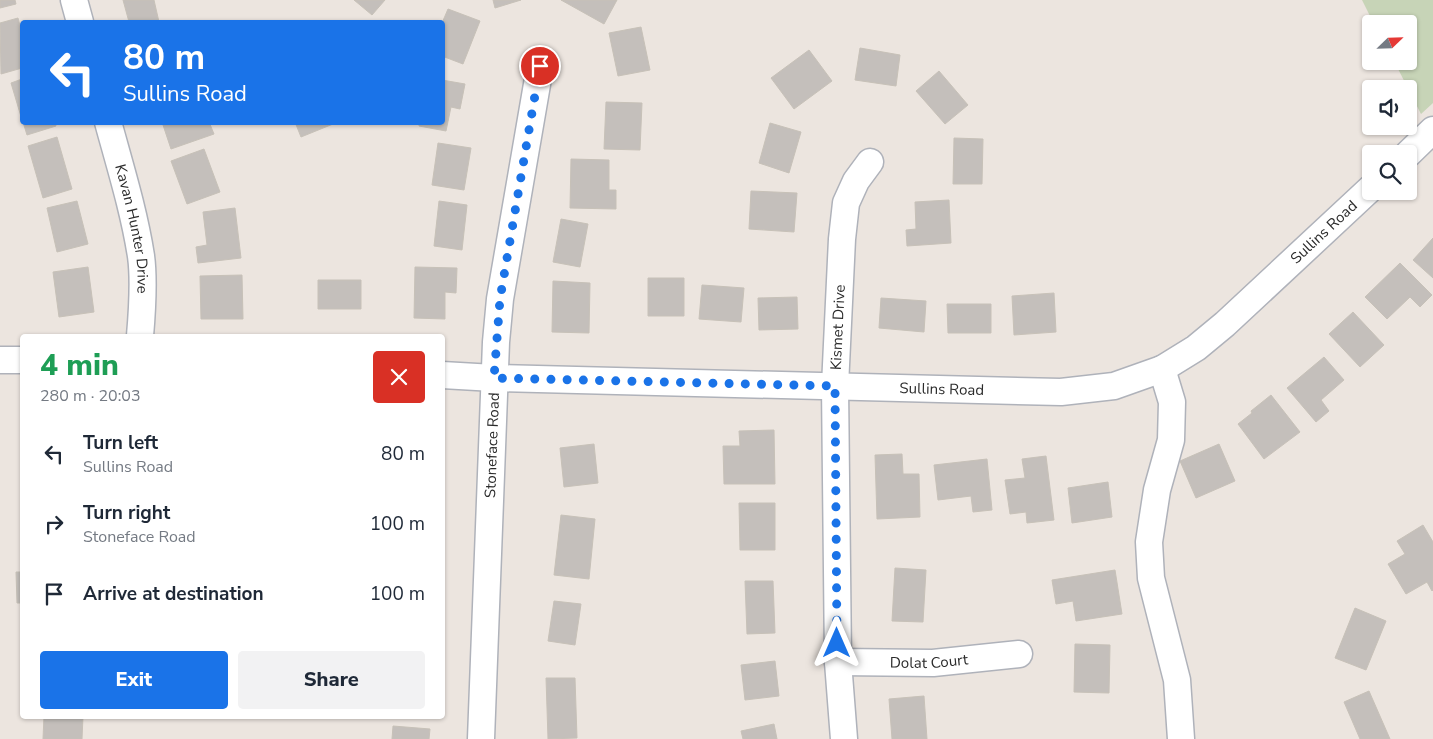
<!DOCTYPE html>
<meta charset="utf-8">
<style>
body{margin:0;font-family:"Nunito Sans",sans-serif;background:#f2f2f3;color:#1f2937;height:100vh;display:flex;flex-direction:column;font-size:19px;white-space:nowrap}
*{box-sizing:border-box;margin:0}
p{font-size:16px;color:#747a83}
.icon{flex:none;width:28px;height:28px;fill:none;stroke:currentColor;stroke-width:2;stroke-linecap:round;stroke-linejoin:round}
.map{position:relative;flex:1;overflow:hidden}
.drawer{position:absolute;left:20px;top:334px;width:425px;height:385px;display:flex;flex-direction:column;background:#fff;border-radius:5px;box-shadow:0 1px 4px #0004}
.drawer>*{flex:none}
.top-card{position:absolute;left:20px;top:20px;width:425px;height:105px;border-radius:5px;box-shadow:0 1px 4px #0004;background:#1a73e8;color:#fff;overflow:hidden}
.needle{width:32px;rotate:67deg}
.fabs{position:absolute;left:1362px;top:15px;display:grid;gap:10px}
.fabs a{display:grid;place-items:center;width:55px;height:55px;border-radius:5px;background:#fff;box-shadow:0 1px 4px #0004;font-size:25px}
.pin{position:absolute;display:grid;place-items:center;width:42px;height:42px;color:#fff;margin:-21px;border:2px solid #fff;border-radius:50%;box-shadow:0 1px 5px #0007}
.me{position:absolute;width:55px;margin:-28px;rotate:0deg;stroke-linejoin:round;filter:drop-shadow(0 0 4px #0008)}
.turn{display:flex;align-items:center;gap:18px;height:105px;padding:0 20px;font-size:22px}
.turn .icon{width:65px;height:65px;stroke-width:2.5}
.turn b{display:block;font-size:35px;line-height:42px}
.round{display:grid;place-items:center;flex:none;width:52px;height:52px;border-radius:5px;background:#f2f2f3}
.overview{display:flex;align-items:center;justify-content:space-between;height:85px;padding:0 20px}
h1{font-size:30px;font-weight:800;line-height:38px;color:#1e9e55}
.cta{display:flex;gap:10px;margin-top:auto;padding:10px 20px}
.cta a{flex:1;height:58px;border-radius:5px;background:#1a73e8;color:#fff;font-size:20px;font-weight:800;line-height:58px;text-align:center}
.cta a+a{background:#f2f2f3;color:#1f2937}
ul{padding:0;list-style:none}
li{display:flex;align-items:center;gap:15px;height:70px;padding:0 20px}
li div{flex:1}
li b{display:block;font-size:19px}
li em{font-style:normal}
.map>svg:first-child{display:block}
</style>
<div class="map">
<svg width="1433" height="739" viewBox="0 0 1433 739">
<rect width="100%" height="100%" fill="#ece5df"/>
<!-- cemetery -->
<path fill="#c7d4b7" d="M 1362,0 L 1433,0 L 1433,103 L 1421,114 L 1394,61 L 1409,61 L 1409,24 L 1374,24 Z"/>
<!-- building -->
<path fill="#c4bfbb" stroke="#c7c1b8" d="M 0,0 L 15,0 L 16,4 L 0,8 Z
M 123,0 L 154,0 L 159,22 L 129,22 Z
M 354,0 L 385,0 L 372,15 Z
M 493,0 L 521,0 L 495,8 Z
M 561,0 L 617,0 L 604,24 Z
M 448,9 L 480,21 L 463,64 L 442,56 L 442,23 Z
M 18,18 L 22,34 L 22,68 L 1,74 L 0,23 Z
M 641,27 L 650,70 L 618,76 L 609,33 Z
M 860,48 L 900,55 L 896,86 L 855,80 Z
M 809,50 L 832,81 L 794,109 L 771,78 Z
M 939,71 L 968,105 L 945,124 L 916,91 Z
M 22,79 L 22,120 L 11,83 Z
M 442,80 L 465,84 L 460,109 L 451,107 L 446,131 L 419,126 L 419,122 L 442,122 Z
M 606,102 L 642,103 L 640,150 L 604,149 Z
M 23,122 L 55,122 L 56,126 L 27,135 Z
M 162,122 L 209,122 L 214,134 L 171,149 Z
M 295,122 L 338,122 L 301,137 Z
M 770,123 L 801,132 L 789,173 L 759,163 Z
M 57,137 L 72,189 L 43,198 L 28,146 Z
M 954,138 L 983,139 L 982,184 L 953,184 Z
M 438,143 L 471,148 L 464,190 L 432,185 Z
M 204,149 L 220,192 L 187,204 L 171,161 Z
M 571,159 L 609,160 L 609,190 L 616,190 L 616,209 L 570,208 Z
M 751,191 L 797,193 L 794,232 L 749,229 Z
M 949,200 L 951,243 L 907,246 L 906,230 L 916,229 L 915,202 Z
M 77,201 L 88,244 L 57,252 L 47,208 Z
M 439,201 L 467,205 L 462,250 L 434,246 Z
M 235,208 L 241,258 L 198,263 L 196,247 L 207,245 L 203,212 Z
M 561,219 L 588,224 L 580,267 L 553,262 Z
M 1433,238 L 1433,278 L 1413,260 Z
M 1400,263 L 1432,295 L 1420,307 L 1410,297 L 1387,319 L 1365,297 Z
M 88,267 L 94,312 L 59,317 L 53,272 Z
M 415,267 L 457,268 L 456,293 L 445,292 L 445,319 L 414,318 Z
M 242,275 L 243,319 L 201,319 L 200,276 Z
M 648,278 L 684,278 L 684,316 L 648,316 Z
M 318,280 L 361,280 L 361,309 L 318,309 Z
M 553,281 L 590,283 L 589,333 L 552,332 Z
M 702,285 L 744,288 L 741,322 L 699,319 Z
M 1054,293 L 1056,332 L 1014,335 L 1012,296 Z
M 797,297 L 798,329 L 759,330 L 758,298 Z
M 881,298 L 926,301 L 924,332 L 879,328 Z
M 947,304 L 991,304 L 991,333 L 948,333 Z
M 1353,312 L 1384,345 L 1360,367 L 1329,334 Z
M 1324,357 L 1344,380 L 1321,400 L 1329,411 L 1316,422 L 1287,388 Z
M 1271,395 L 1300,432 L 1264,459 L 1238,424 L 1252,413 L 1251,411 Z
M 774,430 L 775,484 L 724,484 L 723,446 L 740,446 L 739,431 Z
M 594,444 L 598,483 L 564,487 L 560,448 Z
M 1219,444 L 1235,481 L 1196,498 L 1180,461 Z
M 902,454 L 903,474 L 919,474 L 920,517 L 877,519 L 875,455 Z
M 1046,456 L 1054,520 L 1027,523 L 1026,512 L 1010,514 L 1005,480 L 1025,478 L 1022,459 Z
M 987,459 L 992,510 L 973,512 L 971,496 L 938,500 L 934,465 Z
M 1108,482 L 1112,517 L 1072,523 L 1068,488 Z
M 739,503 L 775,503 L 775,550 L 740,550 Z
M 561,515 L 595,519 L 589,579 L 554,575 Z
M 1423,525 L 1433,542 L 1433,590 L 1432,591 L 1427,582 L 1406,594 L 1388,564 L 1405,554 L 1397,541 Z
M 895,568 L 926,570 L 923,622 L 892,621 Z
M 1115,570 L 1122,614 L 1076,621 L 1073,601 L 1056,604 L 1052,580 Z
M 16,572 L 22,572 L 22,603 L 17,603 Z
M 745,581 L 773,581 L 775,633 L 747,634 Z
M 554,601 L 581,604 L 575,645 L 548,641 Z
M 1355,608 L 1386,621 L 1366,670 L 1335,658 Z
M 1075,644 L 1110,645 L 1109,693 L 1074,692 Z
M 775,661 L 779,696 L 745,700 L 741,665 Z
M 546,678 L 575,678 L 577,738 L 548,739 Z
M 1369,691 L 1390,739 L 1360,739 L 1344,702 Z
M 924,696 L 927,739 L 892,739 L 889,699 Z
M 44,716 L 83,716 L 82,739 L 43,739 Z
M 774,724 L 777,739 L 743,739 L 741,731 Z
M 393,726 L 430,729 L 429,739 L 392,739 Z"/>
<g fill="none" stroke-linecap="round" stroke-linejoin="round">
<defs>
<g id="minor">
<path d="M 74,0 L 80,22"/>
<path id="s1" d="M 108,122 C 120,166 134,211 141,256 C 144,278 142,313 140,336"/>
<path d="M 1408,154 L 1433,130"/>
<path d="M 0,360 L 22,360"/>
<path d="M 1162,369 L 1172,402 L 1171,440 L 1157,490 L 1149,542 L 1151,578 L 1177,680 L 1181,739"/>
<path id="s2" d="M 442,375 L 494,378 L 1061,392 L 1114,386 L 1162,369 L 1196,348 L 1225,324 L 1371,188"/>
<path id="s3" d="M 838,662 L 933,663 L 1019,654"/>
<path id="s4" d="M 481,739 L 496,342 L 500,299 L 540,67"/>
<path id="s5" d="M 844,739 L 838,662 L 835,386 L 842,239 L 846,203 L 856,181 L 870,162"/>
</g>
</defs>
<!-- minor casing -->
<use href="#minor" stroke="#afb2ba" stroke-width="29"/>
<!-- minor -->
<use href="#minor" stroke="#fff" stroke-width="26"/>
</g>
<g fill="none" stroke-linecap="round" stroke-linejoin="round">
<!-- route -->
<path stroke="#1a73e8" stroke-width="9" stroke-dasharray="0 16.2" d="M 540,66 L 500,299 L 494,378 L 835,386 L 837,643"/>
</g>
<g text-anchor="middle" stroke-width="4.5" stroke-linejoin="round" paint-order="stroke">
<!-- street labels -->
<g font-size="15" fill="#2b2b2b" stroke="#fff">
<text dy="5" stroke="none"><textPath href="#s1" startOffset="110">Kavan Hunter Drive</textPath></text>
<text dy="5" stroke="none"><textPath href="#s2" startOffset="936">Sullins Road</textPath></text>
<text dy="5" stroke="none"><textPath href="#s5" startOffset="412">Kismet Drive</textPath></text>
<text dy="5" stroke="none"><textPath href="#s2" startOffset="500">Sullins Road</textPath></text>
<text dy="5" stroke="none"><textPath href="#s4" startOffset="294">Stoneface Road</textPath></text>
<text dy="5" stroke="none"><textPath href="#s3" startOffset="91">Dolat Court</textPath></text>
</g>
</g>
</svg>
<div class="fabs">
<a><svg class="needle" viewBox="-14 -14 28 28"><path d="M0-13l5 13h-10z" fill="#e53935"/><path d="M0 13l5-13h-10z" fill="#747a83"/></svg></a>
<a><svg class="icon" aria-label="sound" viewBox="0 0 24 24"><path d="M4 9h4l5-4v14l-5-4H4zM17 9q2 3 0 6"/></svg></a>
<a><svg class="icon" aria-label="search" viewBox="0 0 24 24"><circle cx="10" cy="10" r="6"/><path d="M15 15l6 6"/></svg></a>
</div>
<div class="pin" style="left:540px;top:66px;background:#d93025"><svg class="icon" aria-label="arrive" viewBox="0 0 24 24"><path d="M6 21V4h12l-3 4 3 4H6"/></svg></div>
<svg class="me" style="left:837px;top:643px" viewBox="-20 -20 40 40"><path d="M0-17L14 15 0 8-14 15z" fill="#1a73e8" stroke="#fff" stroke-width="4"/></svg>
<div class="top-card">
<div class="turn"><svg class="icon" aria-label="left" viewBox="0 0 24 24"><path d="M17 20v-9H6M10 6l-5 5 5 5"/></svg><div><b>80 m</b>Sullins Road</div></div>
</div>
<section class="drawer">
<div class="overview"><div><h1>4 min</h1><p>280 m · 20:03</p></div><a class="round" style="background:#d93025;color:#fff"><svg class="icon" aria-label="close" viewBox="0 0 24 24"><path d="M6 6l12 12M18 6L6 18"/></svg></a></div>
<ul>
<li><svg class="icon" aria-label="left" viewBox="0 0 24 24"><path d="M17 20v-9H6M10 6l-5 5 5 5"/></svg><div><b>Turn left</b><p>Sullins Road</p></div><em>80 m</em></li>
<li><svg class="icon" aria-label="right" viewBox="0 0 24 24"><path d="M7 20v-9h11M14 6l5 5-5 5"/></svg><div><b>Turn right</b><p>Stoneface Road</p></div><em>100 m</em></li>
<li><svg class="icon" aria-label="arrive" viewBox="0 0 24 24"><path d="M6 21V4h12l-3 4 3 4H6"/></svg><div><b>Arrive at destination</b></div><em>100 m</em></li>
</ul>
<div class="cta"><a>Exit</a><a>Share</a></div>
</section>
</div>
